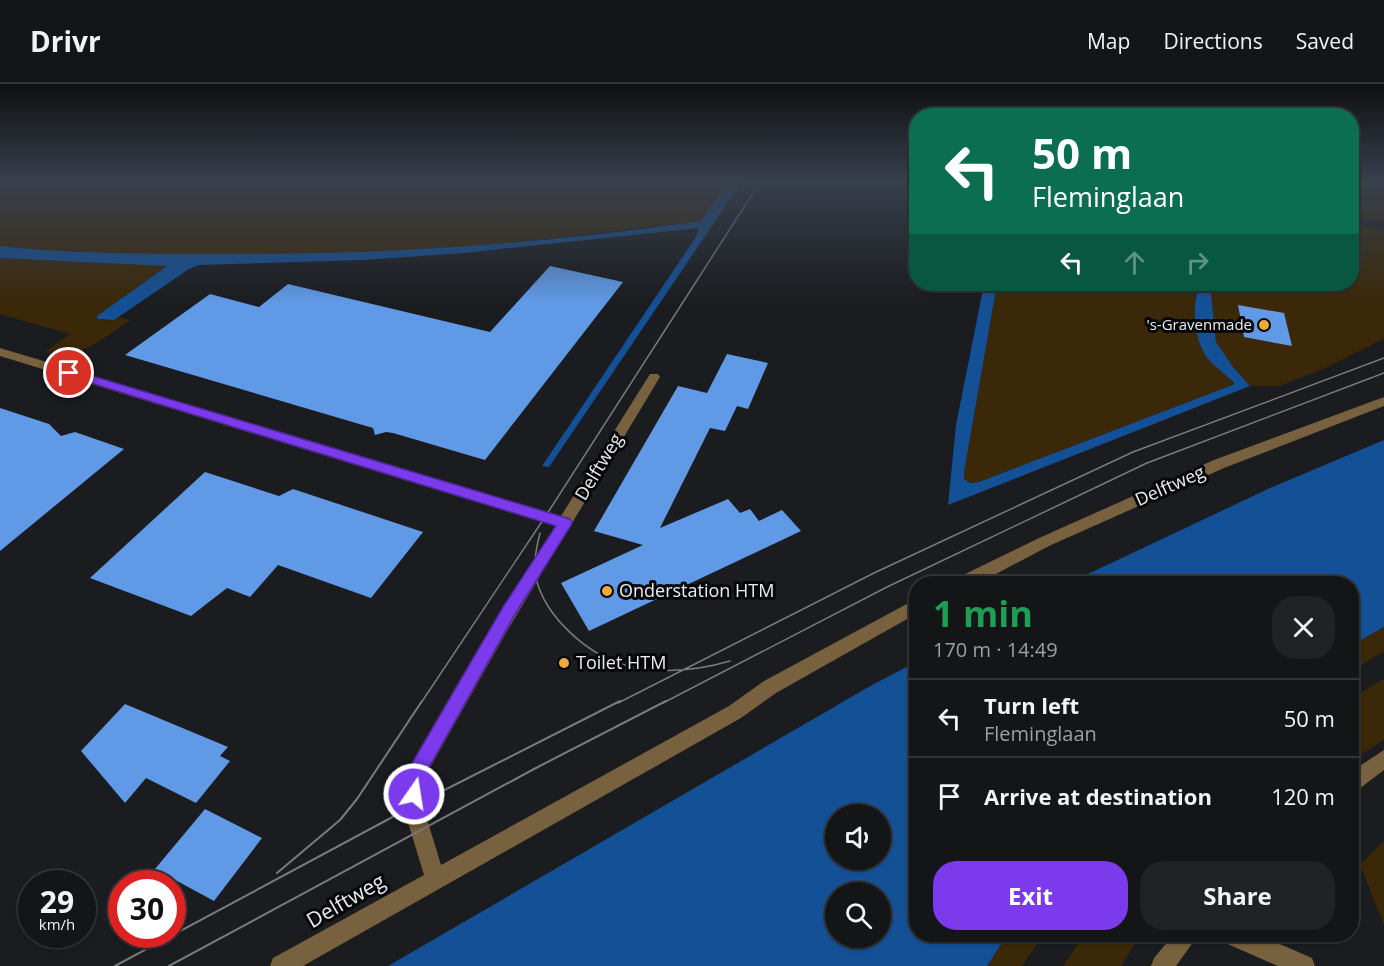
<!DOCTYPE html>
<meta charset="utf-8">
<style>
body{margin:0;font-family:"Open Sans",sans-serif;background:#212224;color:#f1f3f6;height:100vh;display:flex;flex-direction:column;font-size:22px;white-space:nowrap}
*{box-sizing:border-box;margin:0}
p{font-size:20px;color:#9d9fa1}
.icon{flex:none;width:33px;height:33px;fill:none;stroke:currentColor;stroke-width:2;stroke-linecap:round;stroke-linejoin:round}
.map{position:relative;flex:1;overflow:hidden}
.sheet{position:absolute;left:909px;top:492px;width:450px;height:366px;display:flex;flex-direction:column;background:#141517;border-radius:24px;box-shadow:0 2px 4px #0004,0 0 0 2px #333436}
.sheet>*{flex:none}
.guide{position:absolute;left:909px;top:24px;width:450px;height:183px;border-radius:24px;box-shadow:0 2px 4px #0004,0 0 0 2px #333436;background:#0b6e4f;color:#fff;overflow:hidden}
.fabs{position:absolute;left:825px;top:720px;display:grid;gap:12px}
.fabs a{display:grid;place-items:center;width:66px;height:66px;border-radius:50%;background:#141517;box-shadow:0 2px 4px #0004,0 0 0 2px #333436;font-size:30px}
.speed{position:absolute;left:18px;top:786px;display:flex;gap:12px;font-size:30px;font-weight:700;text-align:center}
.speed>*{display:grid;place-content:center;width:78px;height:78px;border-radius:50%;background:#141517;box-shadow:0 2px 4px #0004,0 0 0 2px #333436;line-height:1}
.speed small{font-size:15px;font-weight:400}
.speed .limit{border:9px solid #d22;background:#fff;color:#111}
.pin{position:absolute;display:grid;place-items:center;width:51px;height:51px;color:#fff;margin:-26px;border:3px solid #fff;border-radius:50%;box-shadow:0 2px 6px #0007}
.me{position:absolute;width:66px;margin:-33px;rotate:13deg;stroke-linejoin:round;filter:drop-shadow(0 0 4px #0008)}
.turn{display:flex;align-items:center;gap:21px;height:126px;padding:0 24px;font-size:27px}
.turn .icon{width:78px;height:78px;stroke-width:2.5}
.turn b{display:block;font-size:42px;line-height:51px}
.lanes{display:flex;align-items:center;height:57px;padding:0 24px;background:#0003;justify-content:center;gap:30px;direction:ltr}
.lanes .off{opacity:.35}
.round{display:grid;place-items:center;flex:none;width:63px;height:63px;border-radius:24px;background:#212224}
.summary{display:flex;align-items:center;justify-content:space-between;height:102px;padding:0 24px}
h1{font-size:36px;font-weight:700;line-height:45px;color:#1e9e55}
.action{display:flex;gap:12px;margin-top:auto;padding:12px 24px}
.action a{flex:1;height:69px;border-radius:24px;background:#7c3aed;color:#fff;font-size:24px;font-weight:700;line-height:69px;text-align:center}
.action a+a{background:#212224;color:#f1f3f6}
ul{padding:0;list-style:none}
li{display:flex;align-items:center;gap:18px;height:78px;padding:0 24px;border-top:2px solid #333436}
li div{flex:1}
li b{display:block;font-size:22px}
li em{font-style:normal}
header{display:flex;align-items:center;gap:36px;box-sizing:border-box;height:84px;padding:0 30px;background:#141517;border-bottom:2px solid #333436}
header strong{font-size:28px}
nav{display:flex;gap:33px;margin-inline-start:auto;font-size:21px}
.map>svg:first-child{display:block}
</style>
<header>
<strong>Drivr</strong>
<nav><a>Map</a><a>Directions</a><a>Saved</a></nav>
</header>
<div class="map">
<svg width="1384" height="882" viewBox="0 0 1384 882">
<rect width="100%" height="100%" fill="#1a1c1f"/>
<!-- green -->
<path fill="#3b2808" d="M 0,96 L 729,96 L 701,137 L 500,160 L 326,171 L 136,170 L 54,168 L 0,162 Z
M 1352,96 L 1384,96 L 1384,138 L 1352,134 Z
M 1352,140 L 1384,145 L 1384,255 L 1323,285 L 1280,302 L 1250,302 L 1233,283 L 1216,258 L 1211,210 L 1213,200 L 1352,200 Z
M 0,174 L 168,181 L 97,232 L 104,237 L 118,233 L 130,236 C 103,255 80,276 45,268 L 70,250 L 0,230 Z
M 997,200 L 1199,200 L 1195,214 L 1209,276 L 1235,300 L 979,398 L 970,399 L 964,395 L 964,388 Z
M 1384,543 L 1384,567 L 1352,587 L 1352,561 Z
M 1384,595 L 1384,655 L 1352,677 L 1352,614 Z
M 1384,757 L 1384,841 L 1360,781 Z
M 1007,851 L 1043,851 L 1022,882 L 987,882 Z
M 1084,851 L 1084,850 L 1140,851 L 1121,882 L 1063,882 Z"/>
<!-- water -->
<path fill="#145096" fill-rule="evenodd" d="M 729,96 L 743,96 L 549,383 L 542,382 L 696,153 L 699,144 L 464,169 L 363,176 L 199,181 L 189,185 L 114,236 L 97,235 L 97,232 L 167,182 L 0,174 L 0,162 C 74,170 148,170 222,170 C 382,171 542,160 701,137 Z
M 984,200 L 997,200 L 964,388 L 964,395 L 970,399 L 979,398 L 1235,300 C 1228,292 1218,286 1210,277 C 1193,258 1192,223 1199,200 L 1213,200 L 1211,210 L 1216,258 L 1233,283 L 1250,302 L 948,421 L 956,341 Z
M 1384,356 L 1384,543 L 1352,561 L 1352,500 L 1069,499 L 1270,404 Z
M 916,578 L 916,850 L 1007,851 L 987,882 L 388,882 L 872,601 ZM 880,730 L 880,776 L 836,776 L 836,730 ZM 880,808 L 880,854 L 836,854 L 836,808 Z"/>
<!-- building -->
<path fill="#609ae7" d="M 550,182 L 623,198 L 485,376 L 393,349 L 386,348 L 375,351 L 373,344 L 125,271 L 210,210 L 259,223 L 288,200 L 490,248 Z
M 1238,221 L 1284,229 L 1292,262 L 1244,253 Z
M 727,270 L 768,279 L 748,325 L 737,322 L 725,347 L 710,344 L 660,444 L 728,415 L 740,429 L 750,425 L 759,437 L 782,426 L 801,447 L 589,547 L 561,499 L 643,461 L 594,447 L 678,302 L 707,309 Z
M 0,324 L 49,340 L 61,352 L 75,348 L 124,365 L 0,467 Z
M 205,388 L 279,412 L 293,405 L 423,448 L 371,514 L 278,481 L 250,513 L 227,504 L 191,532 L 90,494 Z
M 125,620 L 228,663 L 220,672 L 230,677 L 196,719 L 146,694 L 125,719 L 81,667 Z
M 205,725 L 262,754 L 214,817 L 155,785 Z"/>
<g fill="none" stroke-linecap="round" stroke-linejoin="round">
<!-- minor -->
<path fill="#78613e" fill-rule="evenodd" d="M 0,264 L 561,432 L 650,290 L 658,290 L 660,293 L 507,547 L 423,696 L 423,722 L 441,781 L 729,622 L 764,597 L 916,515 L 916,530 L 776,609 L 741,634 L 303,882 L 270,882 L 273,874 L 424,791 L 403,722 L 403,694 L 465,587 L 555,442 L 0,272 Z
M 1384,313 L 1384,322 L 1224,384 L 1049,462 L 977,500 L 953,500 L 955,495 L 1039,454 L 1214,376 Z
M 1384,666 L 1384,686 L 1359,705 L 1352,707 L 1352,687 Z
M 1174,850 L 1199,850 L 1176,882 L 1151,882 L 1154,874 Z
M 1220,850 L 1257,850 L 1312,874 L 1315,882 L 1278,882 L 1223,858 Z"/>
<!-- tram-far1 -->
<path stroke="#797b7e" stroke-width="1.5" d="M 540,449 C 536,464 533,479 536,494 C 545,533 588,571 625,581 C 660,590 696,587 730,577
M 421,619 L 545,433 L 755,106
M 618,619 L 874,489 L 1133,368 L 1384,274
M 663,619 L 887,503 L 1147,379 L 1384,289"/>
<!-- tram -->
<path stroke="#797b7e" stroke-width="2" d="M 277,789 L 340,736 L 357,715 L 422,617
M 115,882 L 413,722 L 620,617
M 169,882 L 534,685 L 666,617"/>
</g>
<!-- sky -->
<linearGradient id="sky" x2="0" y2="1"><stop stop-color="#0e0f11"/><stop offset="0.44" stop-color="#38404d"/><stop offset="1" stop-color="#38404d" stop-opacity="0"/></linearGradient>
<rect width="1384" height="220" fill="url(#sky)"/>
<!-- route -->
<path fill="#7c3aed" stroke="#51269a" stroke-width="1.5" d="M 69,285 L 570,435 L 572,439 L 570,443 L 514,532 L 422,696 L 422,710 L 420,716 L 414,718 L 407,716 L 404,694 L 407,688 L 503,523 L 556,442 L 65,291 L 65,286 Z"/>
<!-- markers -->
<g fill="#ebaa39" stroke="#060708" stroke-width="2">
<circle cx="1264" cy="241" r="6"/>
<circle cx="607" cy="507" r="6"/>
<circle cx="564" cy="579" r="6"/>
</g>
<g text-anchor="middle" stroke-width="6" stroke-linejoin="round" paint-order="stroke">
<!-- far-poi labels -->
<g font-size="15" fill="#ebecef" stroke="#060708" text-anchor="end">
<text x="1252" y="246">'s-Gravenmade</text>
</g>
<!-- street labels -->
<g font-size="18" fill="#ebecef" stroke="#060708">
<text transform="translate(599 383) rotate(-59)" y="6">Delftweg</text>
<text transform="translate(1170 402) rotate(-24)" y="6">Delftweg</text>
</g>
<!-- poi labels -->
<g font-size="18" fill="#ebecef" stroke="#060708" text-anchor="start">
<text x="619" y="513">Onderstation HTM</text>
<text x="576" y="585">Toilet HTM</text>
</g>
<!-- near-street labels -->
<g font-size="21" fill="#ebecef" stroke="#060708">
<text transform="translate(346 817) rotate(-30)" y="7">Delftweg</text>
</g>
</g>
</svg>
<div class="fabs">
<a><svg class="icon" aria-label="sound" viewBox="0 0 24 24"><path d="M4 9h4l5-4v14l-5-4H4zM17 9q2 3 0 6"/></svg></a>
<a><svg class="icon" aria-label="search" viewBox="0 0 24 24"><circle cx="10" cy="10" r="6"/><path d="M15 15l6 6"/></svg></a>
</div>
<div class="speed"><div>29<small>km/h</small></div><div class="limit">30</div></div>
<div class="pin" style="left:69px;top:289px;background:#d93025"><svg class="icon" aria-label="arrive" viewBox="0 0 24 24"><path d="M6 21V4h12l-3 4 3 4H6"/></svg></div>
<svg class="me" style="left:414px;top:710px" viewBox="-20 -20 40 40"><circle r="17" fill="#7c3aed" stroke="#fff" stroke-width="3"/><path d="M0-11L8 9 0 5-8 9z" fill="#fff"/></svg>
<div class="guide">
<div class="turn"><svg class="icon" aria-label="left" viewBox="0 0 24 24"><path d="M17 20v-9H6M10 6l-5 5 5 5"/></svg><div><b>50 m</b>Fleminglaan</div></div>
<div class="lanes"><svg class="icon" aria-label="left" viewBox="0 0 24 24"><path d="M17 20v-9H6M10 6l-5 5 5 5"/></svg><svg class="icon off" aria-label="ahead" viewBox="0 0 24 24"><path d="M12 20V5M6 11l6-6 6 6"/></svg><svg class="icon off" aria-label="right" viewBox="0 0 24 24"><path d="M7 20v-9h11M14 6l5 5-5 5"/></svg></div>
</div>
<section class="sheet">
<div class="summary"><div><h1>1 min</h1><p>170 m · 14:49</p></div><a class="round"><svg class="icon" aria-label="close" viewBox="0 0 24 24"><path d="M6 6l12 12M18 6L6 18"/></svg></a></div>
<ul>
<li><svg class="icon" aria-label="left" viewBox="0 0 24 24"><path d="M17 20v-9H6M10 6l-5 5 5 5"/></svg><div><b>Turn left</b><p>Fleminglaan</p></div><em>50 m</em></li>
<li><svg class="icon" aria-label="arrive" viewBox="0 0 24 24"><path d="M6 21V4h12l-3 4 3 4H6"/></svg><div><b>Arrive at destination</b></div><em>120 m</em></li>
</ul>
<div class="action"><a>Exit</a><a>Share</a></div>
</section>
</div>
